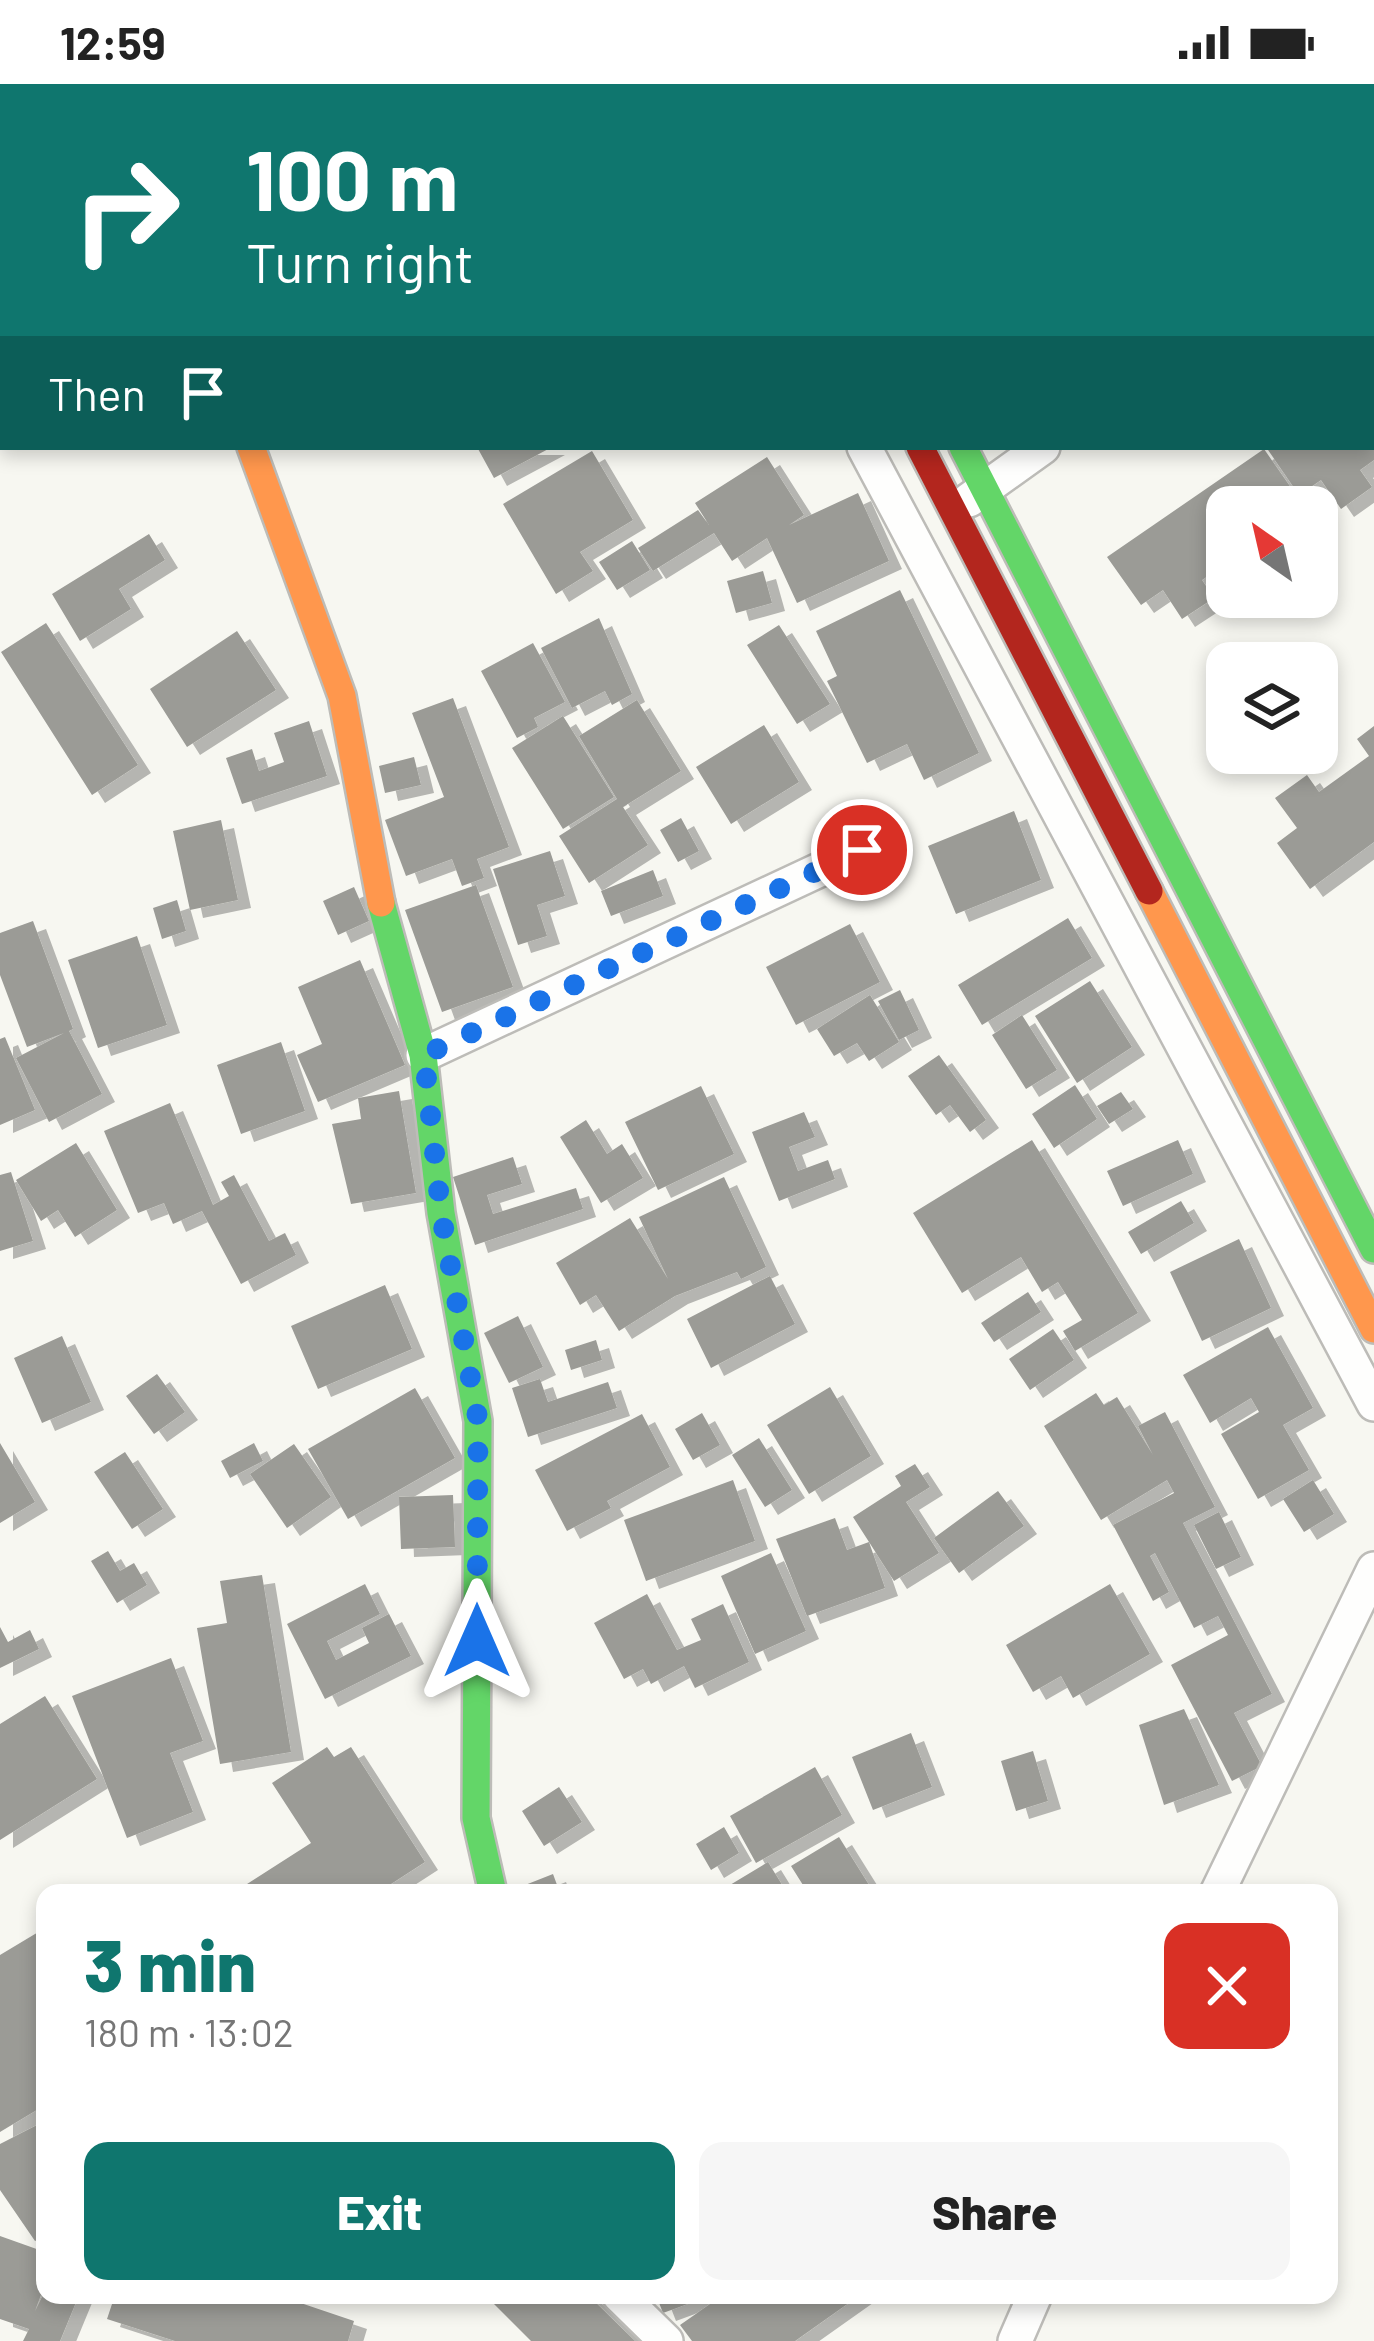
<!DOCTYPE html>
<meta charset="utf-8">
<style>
body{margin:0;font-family:Barlow,sans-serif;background:#f6f6f6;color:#222;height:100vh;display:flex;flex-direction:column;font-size:45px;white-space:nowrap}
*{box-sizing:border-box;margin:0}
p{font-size:39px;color:#767676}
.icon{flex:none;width:66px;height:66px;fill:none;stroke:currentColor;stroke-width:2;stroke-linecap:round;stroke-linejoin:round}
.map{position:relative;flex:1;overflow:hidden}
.side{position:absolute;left:36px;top:1800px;width:1302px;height:420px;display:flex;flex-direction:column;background:#fff;border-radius:24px;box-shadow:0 6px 18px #0003}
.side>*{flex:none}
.hud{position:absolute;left:0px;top:0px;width:1374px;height:366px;box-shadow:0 6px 18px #0003;background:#0f766e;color:#fff;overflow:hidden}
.needle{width:78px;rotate:326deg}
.buttons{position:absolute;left:1206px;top:402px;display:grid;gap:24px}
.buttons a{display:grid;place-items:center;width:132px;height:132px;border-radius:24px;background:#fff;box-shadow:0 6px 18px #0003;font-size:60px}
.pin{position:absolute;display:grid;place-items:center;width:102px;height:102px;color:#fff;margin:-51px;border:6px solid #fff;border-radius:50%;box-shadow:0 3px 12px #0007}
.me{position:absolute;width:132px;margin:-66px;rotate:0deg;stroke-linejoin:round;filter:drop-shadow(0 0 9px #0008)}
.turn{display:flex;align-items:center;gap:42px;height:252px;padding:0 48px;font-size:54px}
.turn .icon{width:156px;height:156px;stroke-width:2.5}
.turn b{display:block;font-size:84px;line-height:102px}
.then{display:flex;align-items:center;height:114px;padding:0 48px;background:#0003;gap:24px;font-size:45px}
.round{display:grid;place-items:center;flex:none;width:126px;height:126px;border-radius:24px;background:#f6f6f6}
.overview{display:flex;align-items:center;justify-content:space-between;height:204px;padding:0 48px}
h1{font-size:72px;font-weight:800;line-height:90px;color:#0f766e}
.button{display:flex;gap:24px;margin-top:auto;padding:24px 48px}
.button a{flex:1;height:138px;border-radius:24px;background:#0f766e;color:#fff;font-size:48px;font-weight:800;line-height:138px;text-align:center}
.button a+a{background:#f6f6f6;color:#222}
.status{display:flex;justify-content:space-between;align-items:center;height:84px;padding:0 60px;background:#fff;direction:ltr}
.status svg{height:33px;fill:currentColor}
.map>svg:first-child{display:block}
</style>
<div class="status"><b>12:59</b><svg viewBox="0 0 49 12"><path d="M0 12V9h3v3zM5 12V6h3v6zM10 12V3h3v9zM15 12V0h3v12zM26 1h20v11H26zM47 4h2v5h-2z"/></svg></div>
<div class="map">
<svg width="1374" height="2257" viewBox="0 0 1374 2257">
<defs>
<filter id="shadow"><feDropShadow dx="13" dy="8" stdDeviation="0" flood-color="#0004"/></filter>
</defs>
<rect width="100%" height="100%" fill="#f7f7f1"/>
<!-- building -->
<path fill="#9b9b96" filter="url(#shadow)" d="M 477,363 L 552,363 L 494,394 Z
M 1266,363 L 1374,363 L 1374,376 L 1360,386 L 1372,403 L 1341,425 L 1321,396 L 1299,411 Z
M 1264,365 L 1296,411 L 1279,423 L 1227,423 L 1227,479 L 1202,496 L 1214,514 L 1182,535 L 1163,506 L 1141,521 L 1107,473 Z
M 592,367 L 633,436 L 580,468 L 593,487 L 556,510 L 503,420 Z
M 767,373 L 804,431 L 789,441 L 858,409 L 889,477 L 797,519 L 767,454 L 732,477 L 714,449 L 653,487 L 638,464 L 698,426 L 709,441 L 695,419 Z
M 149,450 L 165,476 L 119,505 L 131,525 L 80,557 L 52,510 Z
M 632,457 L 650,486 L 617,506 L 599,478 Z
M 763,487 L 772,519 L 736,529 L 727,497 Z
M 900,506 L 979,669 L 924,696 L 907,660 L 867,679 L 827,597 L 837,592 L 816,547 Z
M 599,534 L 632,610 L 612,621 L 605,607 L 572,624 L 541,564 Z
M 46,539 L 138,681 L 92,711 L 1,568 Z
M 779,541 L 830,620 L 797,640 L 747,561 Z
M 237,547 L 276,606 L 187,663 L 150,605 Z
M 533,559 L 565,618 L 534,634 L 538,643 L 517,654 L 481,587 Z
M 453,614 L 509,763 L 477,775 L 484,794 L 462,802 L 452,775 L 406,792 L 385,736 L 444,713 L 412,629 Z
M 637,616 L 681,687 L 623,723 L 648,761 L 589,799 L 559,752 L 617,715 L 579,652 Z
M 563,632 L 614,713 L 563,745 L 512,664 Z
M 309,637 L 327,692 L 242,720 L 226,674 L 252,665 L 259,687 L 284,678 L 274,649 Z
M 764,641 L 799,698 L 731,740 L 696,683 Z
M 1374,642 L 1374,758 L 1310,805 L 1277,759 L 1297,744 L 1275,714 L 1307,691 L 1319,708 L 1369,672 L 1357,655 Z
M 414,673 L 421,701 L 385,709 L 379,682 Z
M 1014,727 L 1041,796 L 956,830 L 928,762 Z
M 681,734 L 699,767 L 678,778 L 660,746 Z
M 221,736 L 238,816 L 190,826 L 173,747 Z
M 550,767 L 565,812 L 537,821 L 547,852 L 518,861 L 493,785 Z
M 653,786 L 663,812 L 611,832 L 601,807 Z
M 476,801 L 513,903 L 442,928 L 405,826 Z
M 354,803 L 369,837 L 338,851 L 323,817 Z
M 177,816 L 186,847 L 162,855 L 153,824 Z
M 1068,834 L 1092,874 L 982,941 L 958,901 Z
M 33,837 L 73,945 L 69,947 L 102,1010 L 49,1038 L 16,974 L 64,949 L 27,963 L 0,891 L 0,849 Z
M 850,840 L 880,898 L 796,941 L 766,883 Z
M 137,852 L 167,941 L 98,964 L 68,876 Z
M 360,876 L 405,981 L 318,1018 L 297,971 L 322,960 L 298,903 Z
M 1090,897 L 1132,963 L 1077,999 L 1035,932 Z
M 900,906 L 919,946 L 899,956 L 878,917 Z
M 870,911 L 899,958 L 869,977 L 857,959 L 834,972 L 817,945 Z
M 1022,931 L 1057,986 L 1026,1005 L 992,951 Z
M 5,953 L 35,1026 L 0,1041 L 0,955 Z
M 281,958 L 305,1027 L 241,1050 L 217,981 Z
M 939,971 L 986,1036 L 970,1048 L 950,1021 L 936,1031 L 908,992 Z
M 1075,1001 L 1097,1035 L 1054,1064 L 1032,1030 Z
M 701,1002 L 734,1070 L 658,1106 L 625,1038 Z
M 399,1007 L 416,1109 L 351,1120 L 332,1040 L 361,1035 L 358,1014 Z
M 1121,1008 L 1133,1025 L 1109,1040 L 1097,1022 Z
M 170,1019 L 213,1121 L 229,1112 L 221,1098 L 234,1091 L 269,1157 L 285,1149 L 296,1171 L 241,1200 L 202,1127 L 173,1140 L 164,1119 L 138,1129 L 104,1047 Z
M 804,1028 L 815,1053 L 789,1063 L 798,1087 L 828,1076 L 835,1095 L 779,1117 L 752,1048 Z
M 586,1036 L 607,1070 L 622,1060 L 643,1094 L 601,1119 L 560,1053 Z
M 1032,1056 L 1138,1229 L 1075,1267 L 1063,1247 L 1082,1236 L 1058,1198 L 1042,1208 L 1021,1173 L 962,1209 L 913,1129 Z
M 1178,1056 L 1193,1090 L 1123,1122 L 1107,1087 Z
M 76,1059 L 117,1126 L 75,1153 L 58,1126 L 41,1137 L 16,1096 Z
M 513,1073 L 522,1100 L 487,1111 L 493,1130 L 576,1104 L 583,1125 L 475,1161 L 453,1093 Z
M 11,1088 L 33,1157 L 0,1167 L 0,1091 Z
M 724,1093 L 766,1183 L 741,1195 L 737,1188 L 675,1212 L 619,1247 L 596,1211 L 580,1221 L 556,1179 L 630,1134 L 668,1195 L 639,1133 Z
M 1181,1117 L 1194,1139 L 1141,1170 L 1128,1148 Z
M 1239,1155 L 1271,1224 L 1202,1257 L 1170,1188 Z
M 770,1192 L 795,1240 L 711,1284 L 687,1235 Z
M 385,1201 L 412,1265 L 318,1305 L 291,1242 Z
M 1028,1208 L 1041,1228 L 994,1258 L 981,1239 Z
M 518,1232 L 543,1283 L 509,1299 L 484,1249 Z
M 1268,1243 L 1313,1324 L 1283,1341 L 1309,1386 L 1258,1415 L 1221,1350 L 1259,1328 L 1251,1314 L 1210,1339 L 1183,1291 Z
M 1053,1245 L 1074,1276 L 1030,1306 L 1009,1275 Z
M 62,1252 L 91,1318 L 42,1339 L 14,1274 Z
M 596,1256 L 602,1276 L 571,1286 L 565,1266 Z
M 157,1290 L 185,1328 L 154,1350 L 126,1312 Z
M 540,1295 L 548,1318 L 608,1298 L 617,1324 L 528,1353 L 512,1304 Z
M 830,1303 L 871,1372 L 809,1410 L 767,1341 Z
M 415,1304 L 455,1374 L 348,1435 L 308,1365 Z
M 1096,1309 L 1104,1321 L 1117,1313 L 1153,1371 L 1138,1342 L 1165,1328 L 1215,1423 L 1183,1439 L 1272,1610 L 1234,1629 L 1262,1682 L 1232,1697 L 1171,1581 L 1228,1551 L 1218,1532 L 1194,1544 L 1155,1469 L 1150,1472 L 1169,1508 L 1153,1517 L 1113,1441 L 1174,1409 L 1167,1396 L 1101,1436 L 1044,1342 Z
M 702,1329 L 720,1361 L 693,1376 L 675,1345 Z
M 642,1330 L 670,1383 L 607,1417 L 611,1424 L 567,1447 L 535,1386 Z
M 759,1354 L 792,1406 L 765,1423 L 732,1371 Z
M 0,1359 L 35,1418 L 0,1439 Z
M 254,1359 L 263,1377 L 230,1394 L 221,1377 Z
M 294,1360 L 331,1413 L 287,1444 L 250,1390 Z
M 125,1368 L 163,1425 L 132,1445 L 94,1388 Z
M 915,1380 L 930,1403 L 906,1418 L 939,1469 L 894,1497 L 869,1458 L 885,1504 L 807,1532 L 776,1455 L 835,1434 L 847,1466 L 869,1458 L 853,1433 L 901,1402 L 895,1392 Z
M 733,1396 L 755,1457 L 646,1497 L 624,1436 Z
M 1313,1396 L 1334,1430 L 1304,1448 L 1283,1415 Z
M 998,1407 L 1024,1442 L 959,1489 L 934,1454 Z
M 453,1411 L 455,1463 L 401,1465 L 399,1413 Z
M 1219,1428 L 1241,1473 L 1216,1485 L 1194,1441 Z
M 108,1467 L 120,1487 L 134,1479 L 147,1501 L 117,1519 L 91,1477 Z
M 771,1469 L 806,1547 L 755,1570 L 721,1492 Z
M 262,1491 L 291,1668 L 220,1680 L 197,1544 L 227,1539 L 220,1497 Z
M 365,1500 L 380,1530 L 327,1557 L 336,1576 L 369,1559 L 362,1544 L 389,1530 L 411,1572 L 325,1615 L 287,1540 Z
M 1110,1500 L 1150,1570 L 1073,1614 L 1061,1592 L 1033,1608 L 1006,1561 Z
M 647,1510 L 677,1566 L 701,1556 L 691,1535 L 723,1520 L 749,1578 L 695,1604 L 684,1582 L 651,1600 L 643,1585 L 624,1595 L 594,1539 Z
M 0,1543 L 8,1558 L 30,1546 L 39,1565 L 0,1584 Z
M 171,1574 L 203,1657 L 170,1669 L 193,1728 L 127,1754 L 72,1612 Z
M 45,1612 L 97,1695 L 0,1756 L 0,1640 Z
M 1184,1625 L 1219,1701 L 1164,1721 L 1139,1641 Z
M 911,1649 L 932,1703 L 873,1726 L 852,1673 Z
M 327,1663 L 334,1673 L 351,1663 L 425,1778 L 377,1809 L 233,1809 L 311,1759 L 272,1699 Z
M 1033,1667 L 1048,1717 L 1016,1727 L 1001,1677 Z
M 815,1683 L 842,1731 L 756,1779 L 730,1732 Z
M 559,1703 L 582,1738 L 544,1762 L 522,1727 Z
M 724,1743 L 739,1769 L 711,1786 L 696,1760 Z
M 839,1753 L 874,1809 L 808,1809 L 791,1782 Z
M 768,1778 L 784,1804 L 728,1809 L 725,1804 Z
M 553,1790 L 560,1809 L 517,1809 L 515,1805 Z
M 45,1844 L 45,2021 L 0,2048 L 0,1871 Z
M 45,2037 L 45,2153 L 35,2157 L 0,2106 L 0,2060 Z
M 0,2152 L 45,2168 L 45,2200 L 35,2227 L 43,2211 L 79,2211 L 60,2257 L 23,2257 L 29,2245 L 0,2235 Z
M 115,2211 L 277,2211 L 354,2237 L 348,2257 L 175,2257 L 107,2235 Z
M 485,2211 L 588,2211 L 635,2257 L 531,2257 Z
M 656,2211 L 699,2211 L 701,2215 L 663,2229 Z
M 723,2211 L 860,2211 L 795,2257 L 692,2257 L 680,2241 Z"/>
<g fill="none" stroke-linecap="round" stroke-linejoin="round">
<defs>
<path id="street" d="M 43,0 L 45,3
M 673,0 L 675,3
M 1318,0 L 1320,3
M 1371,36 L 1374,34
M 1371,97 L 1374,105
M 864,363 L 1374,1320
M 969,416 L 1043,363
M 423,971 L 862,766
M 1217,1809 L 1374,1485
M 619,2211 L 666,2257
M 1015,2257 L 1035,2211"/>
<path id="fast" d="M 963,363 L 1374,1165
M 381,819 L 423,971 L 441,1129 L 478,1337 L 476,1734 L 493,1809"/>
<path id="slow" d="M 729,0 L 730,3
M 251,363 L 342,612 L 381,819
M 1149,807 L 1374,1245"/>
<path id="jam" d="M 767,0 L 769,3
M 920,363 L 1149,807"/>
</defs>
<!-- street casing -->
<use href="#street" stroke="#bdbcb8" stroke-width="38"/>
<!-- fast casing -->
<use href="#fast" stroke="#bdbcb8" stroke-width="32"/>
<!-- slow casing -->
<use href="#slow" stroke="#bdbcb8" stroke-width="32"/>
<!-- jam casing -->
<use href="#jam" stroke="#bdbcb8" stroke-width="32"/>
<!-- street -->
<use href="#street" stroke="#fefefd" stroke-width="33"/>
<!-- fast -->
<use href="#fast" stroke="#63d668" stroke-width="27"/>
<!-- slow -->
<use href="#slow" stroke="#ff974d" stroke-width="27"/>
<!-- jam -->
<use href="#jam" stroke="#b3261e" stroke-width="27"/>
</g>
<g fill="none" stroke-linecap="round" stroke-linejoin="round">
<!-- route -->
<path stroke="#1a73e8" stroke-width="21" stroke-dasharray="0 37.8" d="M 477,1557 L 478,1336 L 441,1129 L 424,971 L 862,766"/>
</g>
</svg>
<div class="buttons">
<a><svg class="needle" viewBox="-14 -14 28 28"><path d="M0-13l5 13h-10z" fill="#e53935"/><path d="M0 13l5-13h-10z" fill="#767676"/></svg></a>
<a><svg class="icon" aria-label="layers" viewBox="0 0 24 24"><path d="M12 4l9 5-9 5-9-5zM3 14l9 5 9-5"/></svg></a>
</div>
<div class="pin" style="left:862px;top:766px;background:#d93025"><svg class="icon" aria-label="arrive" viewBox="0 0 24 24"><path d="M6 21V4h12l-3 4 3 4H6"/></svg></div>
<svg class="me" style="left:477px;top:1557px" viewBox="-20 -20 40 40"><path d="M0-17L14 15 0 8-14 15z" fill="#1a73e8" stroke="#fff" stroke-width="4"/></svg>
<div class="hud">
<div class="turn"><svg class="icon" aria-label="right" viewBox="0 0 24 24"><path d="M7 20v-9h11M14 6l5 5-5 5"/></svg><div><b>100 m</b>Turn right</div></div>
<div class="then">Then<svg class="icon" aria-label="arrive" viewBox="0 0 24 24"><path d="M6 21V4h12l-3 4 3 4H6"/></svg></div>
</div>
<section class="side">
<div class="overview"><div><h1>3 min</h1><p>180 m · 13:02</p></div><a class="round" style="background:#d93025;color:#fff"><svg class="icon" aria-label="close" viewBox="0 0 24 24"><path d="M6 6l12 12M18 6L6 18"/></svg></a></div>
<div class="button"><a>Exit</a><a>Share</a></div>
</section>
</div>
